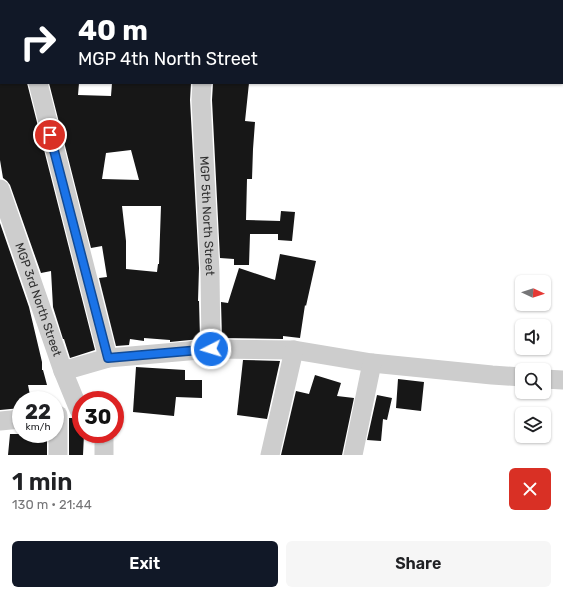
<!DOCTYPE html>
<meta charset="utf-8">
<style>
body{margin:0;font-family:Rubik,sans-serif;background:#f6f6f6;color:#202124;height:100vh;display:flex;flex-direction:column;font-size:15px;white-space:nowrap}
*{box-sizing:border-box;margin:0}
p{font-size:13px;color:#757577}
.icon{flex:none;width:22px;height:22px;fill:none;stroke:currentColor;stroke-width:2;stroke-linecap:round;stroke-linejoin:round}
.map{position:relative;height:455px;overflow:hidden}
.details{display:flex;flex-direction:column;background:#fff;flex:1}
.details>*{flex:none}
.guide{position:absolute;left:0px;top:0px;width:563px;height:84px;box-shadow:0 1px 3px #0004;background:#111827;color:#fff;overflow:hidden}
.needle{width:26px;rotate:94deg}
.fabs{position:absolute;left:515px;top:275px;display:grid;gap:8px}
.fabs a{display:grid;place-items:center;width:36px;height:36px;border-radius:6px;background:#fff;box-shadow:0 1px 3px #0004;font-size:20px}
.speed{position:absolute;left:12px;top:391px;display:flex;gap:8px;font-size:20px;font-weight:700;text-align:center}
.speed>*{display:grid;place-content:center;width:52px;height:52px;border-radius:50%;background:#fff;box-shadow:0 1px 3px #0004;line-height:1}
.speed small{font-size:10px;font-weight:400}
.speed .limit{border:6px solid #d22;background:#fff;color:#111}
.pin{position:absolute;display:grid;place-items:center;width:34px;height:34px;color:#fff;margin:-17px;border:2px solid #fff;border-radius:50%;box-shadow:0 1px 4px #0007}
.me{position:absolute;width:44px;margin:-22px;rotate:265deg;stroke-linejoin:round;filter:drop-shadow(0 0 3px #0008)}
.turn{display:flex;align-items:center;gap:14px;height:84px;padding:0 12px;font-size:18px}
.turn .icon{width:52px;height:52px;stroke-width:2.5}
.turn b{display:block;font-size:28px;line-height:34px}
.round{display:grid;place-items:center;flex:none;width:42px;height:42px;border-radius:6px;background:#f6f6f6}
.headline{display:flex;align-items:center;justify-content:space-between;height:68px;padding:0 12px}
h1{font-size:24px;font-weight:600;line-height:30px}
.cta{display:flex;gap:8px;margin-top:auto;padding:8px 12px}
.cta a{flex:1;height:46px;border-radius:6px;background:#111827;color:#fff;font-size:16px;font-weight:600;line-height:46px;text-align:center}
.cta a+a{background:#f6f6f6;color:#202124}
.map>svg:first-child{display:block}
</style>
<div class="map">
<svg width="563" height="455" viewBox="0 0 563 455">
<rect width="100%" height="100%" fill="#fff"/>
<!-- building -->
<path fill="#171717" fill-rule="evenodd" d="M 0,83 L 27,83 L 95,350 L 70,358 L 64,339 L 63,339 L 53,307 L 51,271 L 41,273 L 10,185 L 7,181 L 3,178 L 0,160 Z
M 49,83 L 79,83 L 78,95 L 111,96 L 112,83 L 191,83 L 190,100 L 199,268 L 198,301 L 199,301 L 200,339 L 170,342 L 170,340 L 144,338 L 144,341 L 130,339 L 129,345 L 116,346 L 99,278 L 107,277 L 102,246 L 91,248 ZM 131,150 L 139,180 L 102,179 L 106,153 ZM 122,206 L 161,206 L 159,264 L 158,264 L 157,272 L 126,269 L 126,241 Z
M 213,83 L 249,83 L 245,121 L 255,122 L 253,149 L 252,179 L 247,179 L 246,220 L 280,221 L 281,211 L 295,212 L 292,241 L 278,240 L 278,234 L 250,234 L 249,265 L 234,265 L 234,259 L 220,258 L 212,100 Z
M 0,223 L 29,307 L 42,362 L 42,370 L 43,370 L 47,385 L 28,385 L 31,400 L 21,400 L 21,408 L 0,410 Z
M 280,254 L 316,261 L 306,306 L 305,305 L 300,338 L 283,336 L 283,339 L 222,338 L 221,302 L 228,303 L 239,268 L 275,280 Z
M 243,360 L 280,361 L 267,419 L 237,415 Z
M 136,367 L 185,370 L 185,380 L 202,380 L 202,398 L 176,397 L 174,416 L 133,412 Z
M 315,375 L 341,383 L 337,396 L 354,398 L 342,455 L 281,455 L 296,391 L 309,394 Z
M 398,379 L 424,382 L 421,411 L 396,408 Z
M 377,395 L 392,398 L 387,420 L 383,419 L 381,441 L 367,440 Z
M 69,418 L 72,418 L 77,421 L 81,421 L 81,434 L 84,434 L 83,455 L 69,455 Z
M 10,434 L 47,434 L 47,455 L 8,455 Z"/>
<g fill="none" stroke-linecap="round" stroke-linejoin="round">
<!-- lane -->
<path stroke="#cdcdcd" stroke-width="9" d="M 491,1 L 491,0"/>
<!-- street -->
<g stroke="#cdcdcd" stroke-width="19">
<path d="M 19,0 L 19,1"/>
<path d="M 205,1 L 205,0"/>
<path d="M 38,83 L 108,358"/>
<path id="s1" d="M 202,83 L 201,100 L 210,272 L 211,349"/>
<path id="s2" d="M 0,189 L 63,371 L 79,410"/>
<path d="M 63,371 L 108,358 L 211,349 L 294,350 L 372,363 L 492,375 L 522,377"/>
<path d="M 544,379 L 563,380"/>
<path d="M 58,415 L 58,455"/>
<path d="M 0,421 L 21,419"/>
<path d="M 104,434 L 104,455"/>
<path d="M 270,455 L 294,350"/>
<path d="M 353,455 L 372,363"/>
</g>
</g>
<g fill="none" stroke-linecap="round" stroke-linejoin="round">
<defs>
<path id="route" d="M 50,135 L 108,358 L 211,349"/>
</defs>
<!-- route casing -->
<use href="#route" stroke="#114b97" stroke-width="10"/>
<!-- route -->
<use href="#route" stroke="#1a73e8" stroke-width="7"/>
</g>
<g text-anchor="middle" stroke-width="4" stroke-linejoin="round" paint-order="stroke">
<!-- street labels -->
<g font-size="12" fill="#303030" stroke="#fff">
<text dy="4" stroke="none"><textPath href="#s1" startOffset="133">MGP 5th North Street</textPath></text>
<text dy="4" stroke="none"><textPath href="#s2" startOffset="117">MGP 3rd North Street</textPath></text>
</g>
</g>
</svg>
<div class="fabs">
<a><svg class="needle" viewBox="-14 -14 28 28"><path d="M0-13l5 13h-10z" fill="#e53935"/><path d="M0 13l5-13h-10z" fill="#757577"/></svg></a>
<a><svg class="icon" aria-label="sound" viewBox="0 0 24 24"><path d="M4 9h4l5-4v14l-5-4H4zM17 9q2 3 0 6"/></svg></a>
<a><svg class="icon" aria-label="search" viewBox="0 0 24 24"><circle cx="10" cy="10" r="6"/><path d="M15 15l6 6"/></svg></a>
<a><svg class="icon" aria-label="layers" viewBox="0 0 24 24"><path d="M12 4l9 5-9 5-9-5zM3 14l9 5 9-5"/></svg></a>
</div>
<div class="speed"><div>22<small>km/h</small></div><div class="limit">30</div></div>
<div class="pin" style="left:50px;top:135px;background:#d93025"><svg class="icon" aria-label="arrive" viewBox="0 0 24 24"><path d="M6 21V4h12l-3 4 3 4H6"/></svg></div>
<svg class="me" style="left:211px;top:349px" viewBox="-20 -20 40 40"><circle r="17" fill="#1a73e8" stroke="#fff" stroke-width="3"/><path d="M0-11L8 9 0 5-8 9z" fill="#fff"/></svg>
<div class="guide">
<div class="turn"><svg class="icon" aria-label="right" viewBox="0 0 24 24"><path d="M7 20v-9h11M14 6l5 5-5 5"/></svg><div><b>40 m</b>MGP 4th North Street</div></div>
</div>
</div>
<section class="details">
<div class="headline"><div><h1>1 min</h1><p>130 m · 21:44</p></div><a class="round" style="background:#d93025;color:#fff"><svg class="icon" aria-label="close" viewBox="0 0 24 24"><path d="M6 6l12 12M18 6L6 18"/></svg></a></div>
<div class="cta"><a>Exit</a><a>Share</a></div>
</section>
